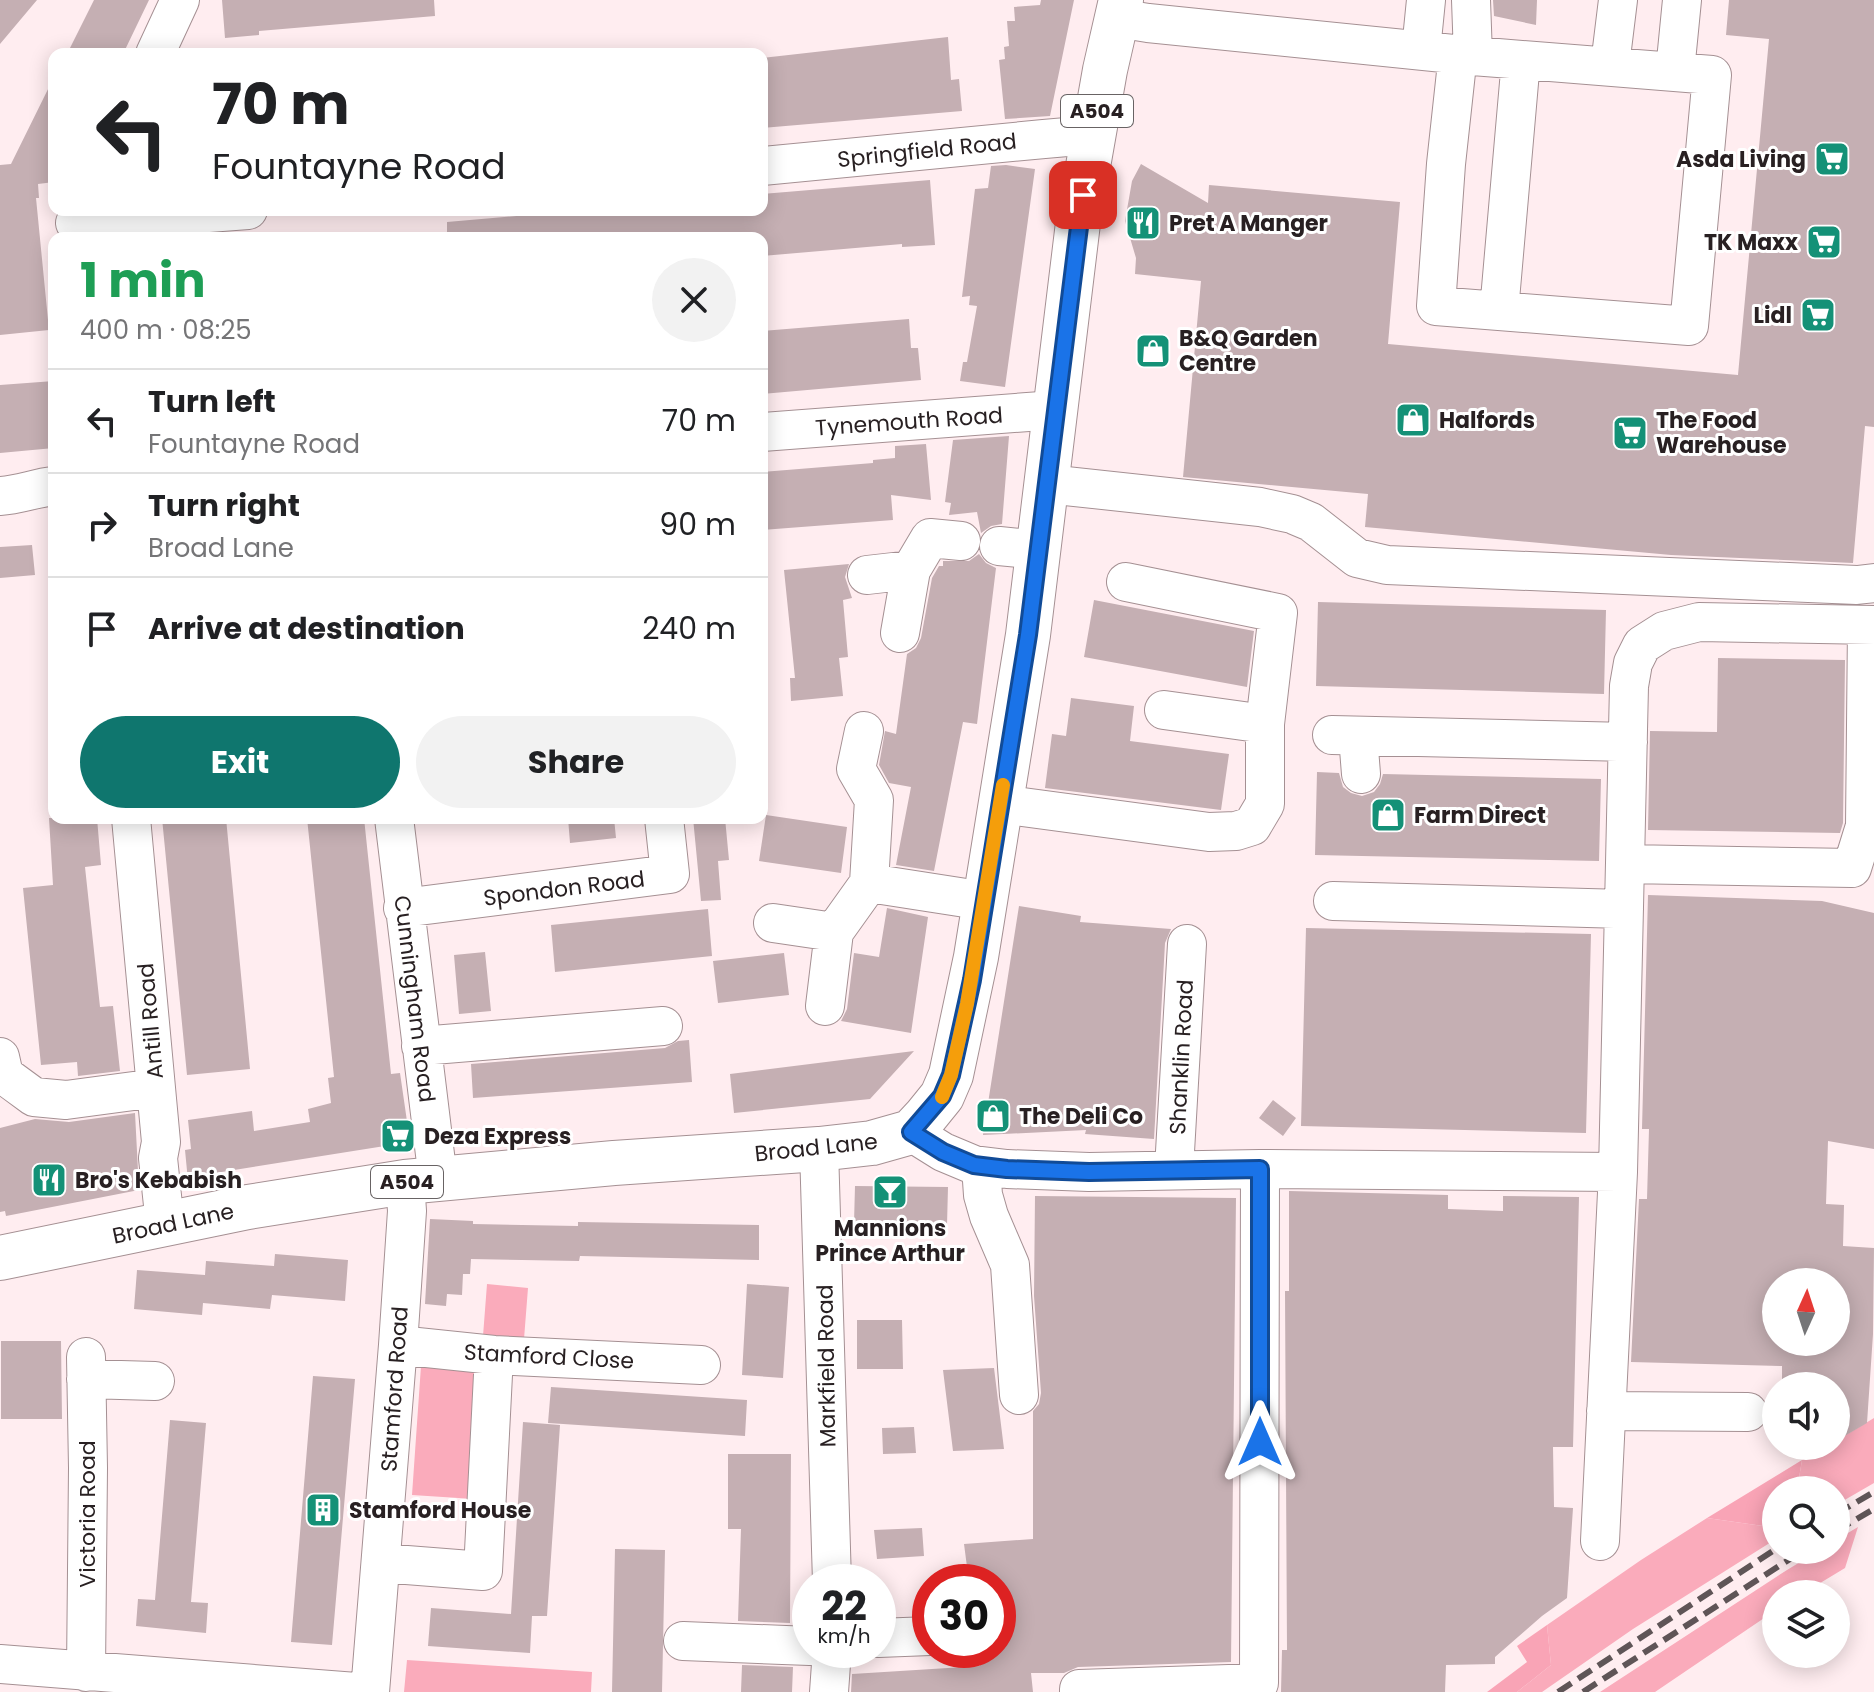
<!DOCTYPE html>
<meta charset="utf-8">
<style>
body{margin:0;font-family:Poppins,sans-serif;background:#f2f2f2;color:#202124;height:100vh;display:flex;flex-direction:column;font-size:30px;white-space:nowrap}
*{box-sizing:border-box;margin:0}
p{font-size:26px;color:#757577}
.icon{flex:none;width:44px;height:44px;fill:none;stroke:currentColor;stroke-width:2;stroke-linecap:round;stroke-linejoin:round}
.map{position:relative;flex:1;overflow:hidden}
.panel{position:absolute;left:48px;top:232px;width:720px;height:592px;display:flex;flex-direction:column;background:#fff;border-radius:16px;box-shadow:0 4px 20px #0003}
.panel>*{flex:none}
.guide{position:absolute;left:48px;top:48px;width:720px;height:168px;border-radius:16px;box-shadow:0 4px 20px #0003;background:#fff;color:#202124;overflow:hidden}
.needle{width:52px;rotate:3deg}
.tools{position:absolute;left:1762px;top:1268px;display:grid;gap:16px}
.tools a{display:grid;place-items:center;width:88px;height:88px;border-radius:50%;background:#fff;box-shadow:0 4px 20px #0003;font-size:40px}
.speed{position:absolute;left:792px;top:1564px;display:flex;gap:16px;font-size:40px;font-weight:700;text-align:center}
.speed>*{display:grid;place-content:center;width:104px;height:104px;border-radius:50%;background:#fff;box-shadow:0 4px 20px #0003;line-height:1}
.speed small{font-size:20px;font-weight:400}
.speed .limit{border:12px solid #d22;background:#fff;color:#111}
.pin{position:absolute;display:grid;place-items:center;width:68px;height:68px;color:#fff;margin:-34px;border-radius:16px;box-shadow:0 4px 12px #0006}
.me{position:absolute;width:88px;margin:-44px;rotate:0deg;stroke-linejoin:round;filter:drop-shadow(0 0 6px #0008)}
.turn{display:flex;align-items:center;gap:28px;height:168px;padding:0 32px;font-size:36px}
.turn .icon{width:104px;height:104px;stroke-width:2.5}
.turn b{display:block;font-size:56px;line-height:68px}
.round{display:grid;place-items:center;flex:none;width:84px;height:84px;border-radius:42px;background:#f2f2f2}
.head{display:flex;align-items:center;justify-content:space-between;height:136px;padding:0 32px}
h1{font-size:48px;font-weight:700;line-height:60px;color:#1e9e55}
.cta{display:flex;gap:16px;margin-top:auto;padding:16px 32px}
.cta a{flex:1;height:92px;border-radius:48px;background:#0f766e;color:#fff;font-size:32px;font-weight:700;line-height:92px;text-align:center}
.cta a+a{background:#f2f2f2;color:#202124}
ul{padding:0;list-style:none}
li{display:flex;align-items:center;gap:24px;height:104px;padding:0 32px;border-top:2px solid #e0e0e0}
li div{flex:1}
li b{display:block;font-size:30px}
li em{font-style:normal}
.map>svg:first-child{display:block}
</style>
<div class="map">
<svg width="1874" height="1692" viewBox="0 0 1874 1692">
<rect width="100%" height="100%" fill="#ffedf0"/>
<!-- green -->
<path fill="#faabbb" d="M 487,1284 L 528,1288 L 524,1339 L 483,1336 Z
M 421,1366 L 476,1371 L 474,1499 L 412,1495 Z
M 1874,1418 L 1874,1483 L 1836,1505 L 1836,1490 L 1797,1490 L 1802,1460 L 1827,1446 L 1836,1446 L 1836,1441 Z
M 1707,1518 L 1763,1526 L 1776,1522 L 1776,1539 L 1633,1629 L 1542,1692 L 1517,1692 L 1551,1665 L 1547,1625 L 1641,1560 Z
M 1858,1527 L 1845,1568 L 1802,1594 L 1776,1594 L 1776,1610 L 1655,1692 L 1600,1692 L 1787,1570 L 1820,1550 L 1836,1550 L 1836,1540 Z
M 407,1660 L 592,1672 L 591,1692 L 404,1692 Z"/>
<!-- forest -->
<path fill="#f9a4b6" d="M 1802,1460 L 1797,1490 L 1776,1490 L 1776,1522 L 1763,1526 L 1707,1518 Z
M 1547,1625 L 1551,1665 L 1517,1692 L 1487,1692 L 1527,1662 L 1517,1646 Z"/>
<!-- building -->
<path fill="#c5afb3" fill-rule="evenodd" d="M 0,0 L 37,0 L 0,44 Z
M 94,0 L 149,0 L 123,54 L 67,54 Z
M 222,0 L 434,0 L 435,16 L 259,31 L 259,35 L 225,38 Z
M 1041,0 L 1074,0 L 1050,116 L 1005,119 L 999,60 L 1005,59 L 1004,47 L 1009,46 L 1007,21 L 1015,21 L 1014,7 L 1040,5 Z
M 1493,0 L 1537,0 L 1536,25 L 1494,16 Z
M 1729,0 L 1874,0 L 1874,427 L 1865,426 L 1853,563 L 1671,555 L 1365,527 L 1368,494 L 1183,477 L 1201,281 L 1135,274 L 1136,258 L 1125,221 L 1132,181 L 1141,164 L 1208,203 L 1209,185 L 1400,202 L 1388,344 L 1738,375 L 1769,39 L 1726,35 Z
M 948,37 L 951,80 L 959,79 L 962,111 L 762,128 L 762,58 Z
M 54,77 L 54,182 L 38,184 L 39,198 L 36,198 L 49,330 L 0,335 L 0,165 L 11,164 Z
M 1006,165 L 1035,169 L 1005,387 L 960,381 L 963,362 L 967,362 L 977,306 L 969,305 L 970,296 L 962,297 L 975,189 L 988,188 L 991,166 Z
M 930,180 L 935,245 L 902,247 L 902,244 L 762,256 L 762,238 L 447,238 L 447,222 L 585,210 L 762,210 L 762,194 Z
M 909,319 L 911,348 L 918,348 L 921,380 L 762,394 L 762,331 Z
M 54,381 L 54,448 L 0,453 L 0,385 Z
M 1009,436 L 1002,524 L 991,526 L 981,533 L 977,512 L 949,515 L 951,503 L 945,502 L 953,440 Z
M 926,444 L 931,500 L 891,495 L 893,520 L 762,530 L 762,472 L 873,463 L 873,460 L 895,458 L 895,446 Z
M 32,545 L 35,575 L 0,578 L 0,547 Z
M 979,554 L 986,563 L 996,568 L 977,724 L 963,722 L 934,871 L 896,865 L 911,787 L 889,783 L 879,765 L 885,731 L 896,734 L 907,654 L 916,648 L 921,638 L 932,578 L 939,566 L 943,566 L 943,561 L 969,561 Z
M 849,564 L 845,577 L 852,598 L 843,600 L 848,657 L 839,658 L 843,696 L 791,701 L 790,678 L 795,678 L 784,570 Z
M 1094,600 L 1254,631 L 1247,687 L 1084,657 Z
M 1318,602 L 1606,610 L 1604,694 L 1316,686 Z
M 1718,658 L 1845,660 L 1843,823 L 1840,833 L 1648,830 L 1650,731 L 1717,732 Z
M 1071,698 L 1134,706 L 1130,741 L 1229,754 L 1221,810 L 1045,788 L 1052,734 L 1066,736 Z
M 1317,772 L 1339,773 L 1343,787 L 1351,793 L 1362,796 L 1374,792 L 1380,784 L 1383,774 L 1601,779 L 1599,861 L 1315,855 Z
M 766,815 L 847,827 L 841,873 L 759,861 Z
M 49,818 L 97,818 L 101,865 L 85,867 L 100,1007 L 113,1006 L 120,1071 L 78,1076 L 77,1062 L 41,1065 L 23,888 L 53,885 Z
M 162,818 L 226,818 L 250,1069 L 187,1075 Z
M 307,818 L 364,818 L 391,1074 L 400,1073 L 410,1142 L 209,1174 L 209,1177 L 188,1181 L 185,1150 L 191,1149 L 188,1120 L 252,1111 L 254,1131 L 310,1122 L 308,1109 L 331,1103 L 328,1078 L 334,1077 Z
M 568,818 L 614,818 L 616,838 L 570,843 Z
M 693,818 L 725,818 L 729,860 L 718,861 L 721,900 L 701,901 Z
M 1648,895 L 1822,901 L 1874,913 L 1874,1149 L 1828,1141 L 1826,1204 L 1844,1205 L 1843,1246 L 1874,1248 L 1873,1334 L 1867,1423 L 1836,1441 L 1836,1386 L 1782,1386 L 1782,1366 L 1631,1362 L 1639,1199 L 1647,1199 L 1649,1129 L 1642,1129 ZM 1776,1282 L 1836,1282 L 1836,1342 L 1776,1342 Z
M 1019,906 L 1081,916 L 1080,922 L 1171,929 L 1165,943 L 1154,1139 L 1085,1134 L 1086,1130 L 983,1135 Z
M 887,908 L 928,917 L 911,1033 L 841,1021 L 847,1009 L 854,953 L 879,957 Z
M 708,909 L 712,956 L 555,972 L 551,925 Z
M 1306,928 L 1591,934 L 1586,1133 L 1301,1126 Z
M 485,952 L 491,1011 L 459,1014 L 454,955 Z
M 784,953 L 789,995 L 718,1003 L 713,961 Z
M 689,1040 L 692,1082 L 473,1098 L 471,1064 L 665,1048 L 678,1041 Z
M 914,1051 L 870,1099 L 734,1113 L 730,1074 Z
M 1273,1100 L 1296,1118 L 1283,1136 L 1259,1118 Z
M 135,1113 L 139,1190 L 6,1216 L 5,1211 L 0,1212 L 0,1128 L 35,1119 L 69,1122 Z
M 855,1186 L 948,1187 L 947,1225 L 854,1223 Z
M 1289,1191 L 1448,1195 L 1448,1209 L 1503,1211 L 1503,1196 L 1579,1197 L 1573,1447 L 1553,1447 L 1554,1507 L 1573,1508 L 1567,1598 L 1542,1616 L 1495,1657 L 1495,1664 L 1446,1665 L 1445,1692 L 1281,1692 L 1282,1650 L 1287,1650 L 1285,1291 L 1289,1291 Z
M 1035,1196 L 1236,1198 L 1231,1662 L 1078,1667 L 1064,1673 L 1031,1673 L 1033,1692 L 851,1692 L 852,1674 L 980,1666 L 978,1650 L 998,1650 L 998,1582 L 969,1582 L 964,1544 L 1033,1539 L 1033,1411 L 1039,1404 L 1041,1393 L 1034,1296 Z
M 430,1219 L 473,1221 L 473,1224 L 578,1226 L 578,1222 L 759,1225 L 759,1260 L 580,1256 L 579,1261 L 471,1259 L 470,1274 L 463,1274 L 462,1295 L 447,1294 L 446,1306 L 425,1304 Z
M 275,1254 L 348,1260 L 345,1301 L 272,1295 L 270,1309 L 203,1303 L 202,1315 L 134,1309 L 137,1270 L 205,1275 L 206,1261 L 274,1266 Z
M 747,1284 L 789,1287 L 783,1378 L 742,1375 Z
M 857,1320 L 902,1320 L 903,1369 L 857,1369 Z
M 1,1341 L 61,1341 L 62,1419 L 1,1419 Z
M 994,1368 L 1004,1449 L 953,1451 L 943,1370 Z
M 313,1376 L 355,1379 L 332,1645 L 291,1642 Z
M 551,1387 L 747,1400 L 745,1436 L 548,1423 Z
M 170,1420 L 206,1423 L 191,1602 L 208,1603 L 206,1633 L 136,1626 L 138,1599 L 155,1600 Z
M 523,1422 L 560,1425 L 547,1616 L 532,1616 L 530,1653 L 428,1646 L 431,1608 L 511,1614 Z
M 914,1427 L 916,1453 L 883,1454 L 882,1428 Z
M 728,1454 L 791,1454 L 790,1623 L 738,1621 L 741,1529 L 728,1529 Z
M 922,1528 L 924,1556 L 877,1559 L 874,1530 Z
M 615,1549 L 665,1550 L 662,1692 L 612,1692 Z
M 742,1665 L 793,1667 L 792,1692 L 741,1692 Z"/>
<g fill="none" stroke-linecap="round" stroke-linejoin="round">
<defs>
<path id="minor" d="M 1471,0 L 1473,56
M 1117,18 L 1148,23 L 1473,56 L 1712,75 L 1689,326 L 1436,306 L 1446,164 L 1458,54
M 1421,50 L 1426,0
M 155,54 L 180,0
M 1610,65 L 1618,0
M 1675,71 L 1682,0
M 762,166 L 1044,139 L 1067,137 L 1092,140
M 75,223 L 248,210
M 1499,311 L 1521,60
M 762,432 L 1055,410
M 1047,484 L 1260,507 L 1292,514 L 1311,522 L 1357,558 L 1387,565 L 1857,585 L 1874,583
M 0,496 C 19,495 35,488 54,486
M 999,546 L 1039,550
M 867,575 L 911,570
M 900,633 L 911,570 L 930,538 L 961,541
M 1164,710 L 1265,724
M 864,731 L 856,769 L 874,800 L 869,883
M 1332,735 L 1628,742
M 1358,736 L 1361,774
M 1000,804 L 1209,832 L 1236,831 L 1252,826 L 1265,804 L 1265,724 L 1278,613 L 1126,582
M 131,818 L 161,1142 L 158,1158 L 165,1224
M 394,818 L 438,1179
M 1625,864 L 1852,868 L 1865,826 L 1867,625
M 1333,901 L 1624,909
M 403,908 L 670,874 L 664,818
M 773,923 L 834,932 L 869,883 L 985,901
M 825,1006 L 834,932
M 421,1046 L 663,1026
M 0,1057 L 4,1075 L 34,1097 L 66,1100 L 156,1088
M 911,1132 L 943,1152 L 974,1165 L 1007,1169 L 1089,1172 L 1260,1169 L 1259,1683 L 1079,1689 L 1079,1692
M 819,1149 L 832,1582
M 981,1166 L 983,1195 L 989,1216 L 1010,1265 L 1019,1395
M 1174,1169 L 1187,944
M 1260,1169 L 1618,1172 L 1629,686 L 1633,663 L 1642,645 L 1664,631 L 1699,622 L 1874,625
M 398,1345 L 494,1355 L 701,1365
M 86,1357 L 88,1468 L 86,1672
M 86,1379 L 155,1381
M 1606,1411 L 1748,1412
M 1600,1541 L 1618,1172
M 381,1563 L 483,1571 L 494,1355
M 878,1638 L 930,1636
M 683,1641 L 810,1646
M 0,1664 L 356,1692
M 370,1692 L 398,1345 L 407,1211 L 405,1182
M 829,1692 L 832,1650"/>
<path id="major" d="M 0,1258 L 248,1207 L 405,1182 L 614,1163 L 819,1149 L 872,1143 L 911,1132 L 925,1117 L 942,1096 L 951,1075 L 976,957 L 1028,635 L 1078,223 L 1105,70 L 1121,0"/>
</defs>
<!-- minor casing -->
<use href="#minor" stroke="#a59093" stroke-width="40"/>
<!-- major casing -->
<use href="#major" stroke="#a59093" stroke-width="46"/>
<!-- minor -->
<use href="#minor" stroke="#fff" stroke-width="38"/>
<!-- major -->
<use href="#major" stroke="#fff" stroke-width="44"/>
<!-- rail -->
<path stroke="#5f5557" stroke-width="6" stroke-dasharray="16 8" stroke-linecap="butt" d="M 1836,1514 L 1874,1492
M 1836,1531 L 1874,1509
M 1558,1692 L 1776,1549
M 1583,1692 L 1804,1550"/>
</g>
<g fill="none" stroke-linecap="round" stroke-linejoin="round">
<defs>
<path id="route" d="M 1083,195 L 1028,635 L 972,980 L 951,1075 L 942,1096 L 911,1132 L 943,1152 L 974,1165 L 1007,1169 L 1089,1172 L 1260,1169 L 1260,1442"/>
</defs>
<!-- route casing -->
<use href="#route" stroke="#114b97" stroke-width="20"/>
<!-- route -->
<use href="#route" stroke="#1a73e8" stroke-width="14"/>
<!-- slow -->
<path stroke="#f59e0b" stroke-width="14" d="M 942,1097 L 951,1075 L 967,1004 L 1003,785"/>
</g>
<!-- icons -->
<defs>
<symbol id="supermarket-square" viewBox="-11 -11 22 22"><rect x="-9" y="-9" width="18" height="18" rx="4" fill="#149177" stroke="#fff"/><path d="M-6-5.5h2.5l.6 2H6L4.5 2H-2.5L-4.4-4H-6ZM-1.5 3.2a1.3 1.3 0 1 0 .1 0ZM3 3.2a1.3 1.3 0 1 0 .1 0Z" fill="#fff"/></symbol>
<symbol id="restaurant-square" viewBox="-11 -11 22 22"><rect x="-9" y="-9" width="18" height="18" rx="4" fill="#149177" stroke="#fff"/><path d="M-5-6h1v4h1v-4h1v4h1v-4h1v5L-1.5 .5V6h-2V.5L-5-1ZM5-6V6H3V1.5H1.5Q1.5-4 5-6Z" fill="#fff"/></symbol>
<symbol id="shop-square" viewBox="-11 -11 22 22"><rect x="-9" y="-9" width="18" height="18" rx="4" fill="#149177" stroke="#fff"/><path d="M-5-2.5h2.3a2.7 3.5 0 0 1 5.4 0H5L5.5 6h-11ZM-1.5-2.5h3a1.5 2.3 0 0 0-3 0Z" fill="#fff"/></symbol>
<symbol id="bar-square" viewBox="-11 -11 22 22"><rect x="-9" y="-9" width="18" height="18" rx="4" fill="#149177" stroke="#fff"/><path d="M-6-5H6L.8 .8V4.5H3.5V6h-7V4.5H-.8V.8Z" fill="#fff"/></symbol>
<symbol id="building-square" viewBox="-11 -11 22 22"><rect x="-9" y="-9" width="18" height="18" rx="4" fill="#149177" stroke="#fff"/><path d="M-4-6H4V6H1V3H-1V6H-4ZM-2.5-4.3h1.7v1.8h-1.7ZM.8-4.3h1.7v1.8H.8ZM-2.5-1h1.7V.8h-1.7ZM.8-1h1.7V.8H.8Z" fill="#fff"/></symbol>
</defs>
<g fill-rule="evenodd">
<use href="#supermarket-square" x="1812" y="139" width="40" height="40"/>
<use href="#restaurant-square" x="1123" y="203" width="40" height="40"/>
<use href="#supermarket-square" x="1804" y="222" width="40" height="40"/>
<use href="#supermarket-square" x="1798" y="295" width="40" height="40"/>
<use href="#shop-square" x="1133" y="331" width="40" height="40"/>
<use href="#shop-square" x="1393" y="400" width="40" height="40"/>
<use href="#supermarket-square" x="1610" y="413" width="40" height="40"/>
<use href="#shop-square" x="1368" y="795" width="40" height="40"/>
<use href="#shop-square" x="973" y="1096" width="40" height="40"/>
<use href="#supermarket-square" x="378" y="1116" width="40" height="40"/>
<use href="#restaurant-square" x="29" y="1160" width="40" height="40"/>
<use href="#bar-square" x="870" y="1172" width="40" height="40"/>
<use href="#building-square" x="303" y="1490" width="40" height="40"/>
</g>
<g text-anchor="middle" stroke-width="6" stroke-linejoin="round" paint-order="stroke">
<!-- shield labels -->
<g fill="#fff" stroke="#686364" stroke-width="2">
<rect x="1061" y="95" width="72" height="32" rx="6"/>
<rect x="371" y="1166" width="72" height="32" rx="6"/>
</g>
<g font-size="20" font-weight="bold" fill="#282022">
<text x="1097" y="118">A504</text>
<text x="407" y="1189">A504</text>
</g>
<!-- street labels -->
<g font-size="22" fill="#282022" stroke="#fff">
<text transform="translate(927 150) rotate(-6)" y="8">Springfield Road</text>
<text transform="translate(909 421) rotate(-4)" y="8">Tynemouth Road</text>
<text transform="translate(564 888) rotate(-7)" y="8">Spondon Road</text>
<text transform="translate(415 999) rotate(83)" y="8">Cunningham Road</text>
<text transform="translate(150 1021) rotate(-95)" y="8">Antill Road</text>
<text transform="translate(1181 1057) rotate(-87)" y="8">Shanklin Road</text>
<text transform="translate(816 1147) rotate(-6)" y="8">Broad Lane</text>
<text transform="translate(173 1223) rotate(-12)" y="8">Broad Lane</text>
<text transform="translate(549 1356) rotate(3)" y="8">Stamford Close</text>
<text transform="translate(826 1366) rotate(-91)" y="8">Markfield Road</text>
<text transform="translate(394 1389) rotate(-86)" y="8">Stamford Road</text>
<text transform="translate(87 1514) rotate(-90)" y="8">Victoria Road</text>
</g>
<!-- poi labels -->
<g font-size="22" font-weight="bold" fill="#282022" stroke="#fff" text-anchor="start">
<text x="1806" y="167" text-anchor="end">Asda Living</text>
<text x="1169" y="231">Pret A Manger</text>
<text x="1798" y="250" text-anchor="end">TK Maxx</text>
<text x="1792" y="323" text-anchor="end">Lidl</text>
<text x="1179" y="346">B&amp;Q Garden<tspan x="1179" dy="25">Centre</tspan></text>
<text x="1439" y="428">Halfords</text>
<text x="1656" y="428">The Food<tspan x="1656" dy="25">Warehouse</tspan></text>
<text x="1414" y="823">Farm Direct</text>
<text x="1019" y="1124">The Deli Co</text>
<text x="424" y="1144">Deza Express</text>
<text x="75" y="1188">Bro's Kebabish</text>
<text x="890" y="1236" text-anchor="middle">Mannions<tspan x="890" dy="25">Prince Arthur</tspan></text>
<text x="349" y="1518">Stamford House</text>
</g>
</g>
</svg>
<div class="tools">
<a><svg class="needle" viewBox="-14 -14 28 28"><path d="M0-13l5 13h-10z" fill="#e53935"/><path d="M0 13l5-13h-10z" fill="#757577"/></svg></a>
<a><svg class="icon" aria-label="sound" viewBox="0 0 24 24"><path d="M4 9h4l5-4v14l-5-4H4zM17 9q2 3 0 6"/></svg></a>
<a><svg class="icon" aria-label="search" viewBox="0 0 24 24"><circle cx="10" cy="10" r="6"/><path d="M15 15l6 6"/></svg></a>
<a><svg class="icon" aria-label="layers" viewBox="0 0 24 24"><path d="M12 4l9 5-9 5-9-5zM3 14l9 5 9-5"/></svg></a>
</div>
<div class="speed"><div>22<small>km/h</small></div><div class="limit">30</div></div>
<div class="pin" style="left:1083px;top:195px;background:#d93025"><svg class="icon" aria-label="arrive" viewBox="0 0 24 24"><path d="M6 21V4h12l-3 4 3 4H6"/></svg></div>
<svg class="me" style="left:1260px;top:1442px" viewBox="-20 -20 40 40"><path d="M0-17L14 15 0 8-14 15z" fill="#1a73e8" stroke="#fff" stroke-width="4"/></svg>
<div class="guide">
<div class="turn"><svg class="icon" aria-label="left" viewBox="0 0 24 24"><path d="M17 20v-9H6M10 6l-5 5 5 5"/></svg><div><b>70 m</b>Fountayne Road</div></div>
</div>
<section class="panel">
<div class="head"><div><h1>1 min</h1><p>400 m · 08:25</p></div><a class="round"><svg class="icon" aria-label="close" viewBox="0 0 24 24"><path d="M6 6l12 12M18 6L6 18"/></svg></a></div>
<ul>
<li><svg class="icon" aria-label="left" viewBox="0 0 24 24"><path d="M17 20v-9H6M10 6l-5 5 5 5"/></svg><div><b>Turn left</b><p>Fountayne Road</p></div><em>70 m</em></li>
<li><svg class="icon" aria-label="right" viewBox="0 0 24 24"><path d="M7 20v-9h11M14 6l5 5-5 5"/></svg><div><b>Turn right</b><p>Broad Lane</p></div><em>90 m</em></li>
<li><svg class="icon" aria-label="arrive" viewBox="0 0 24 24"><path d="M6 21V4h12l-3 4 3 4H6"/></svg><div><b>Arrive at destination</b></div><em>240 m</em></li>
</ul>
<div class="cta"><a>Exit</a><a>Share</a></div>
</section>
</div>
